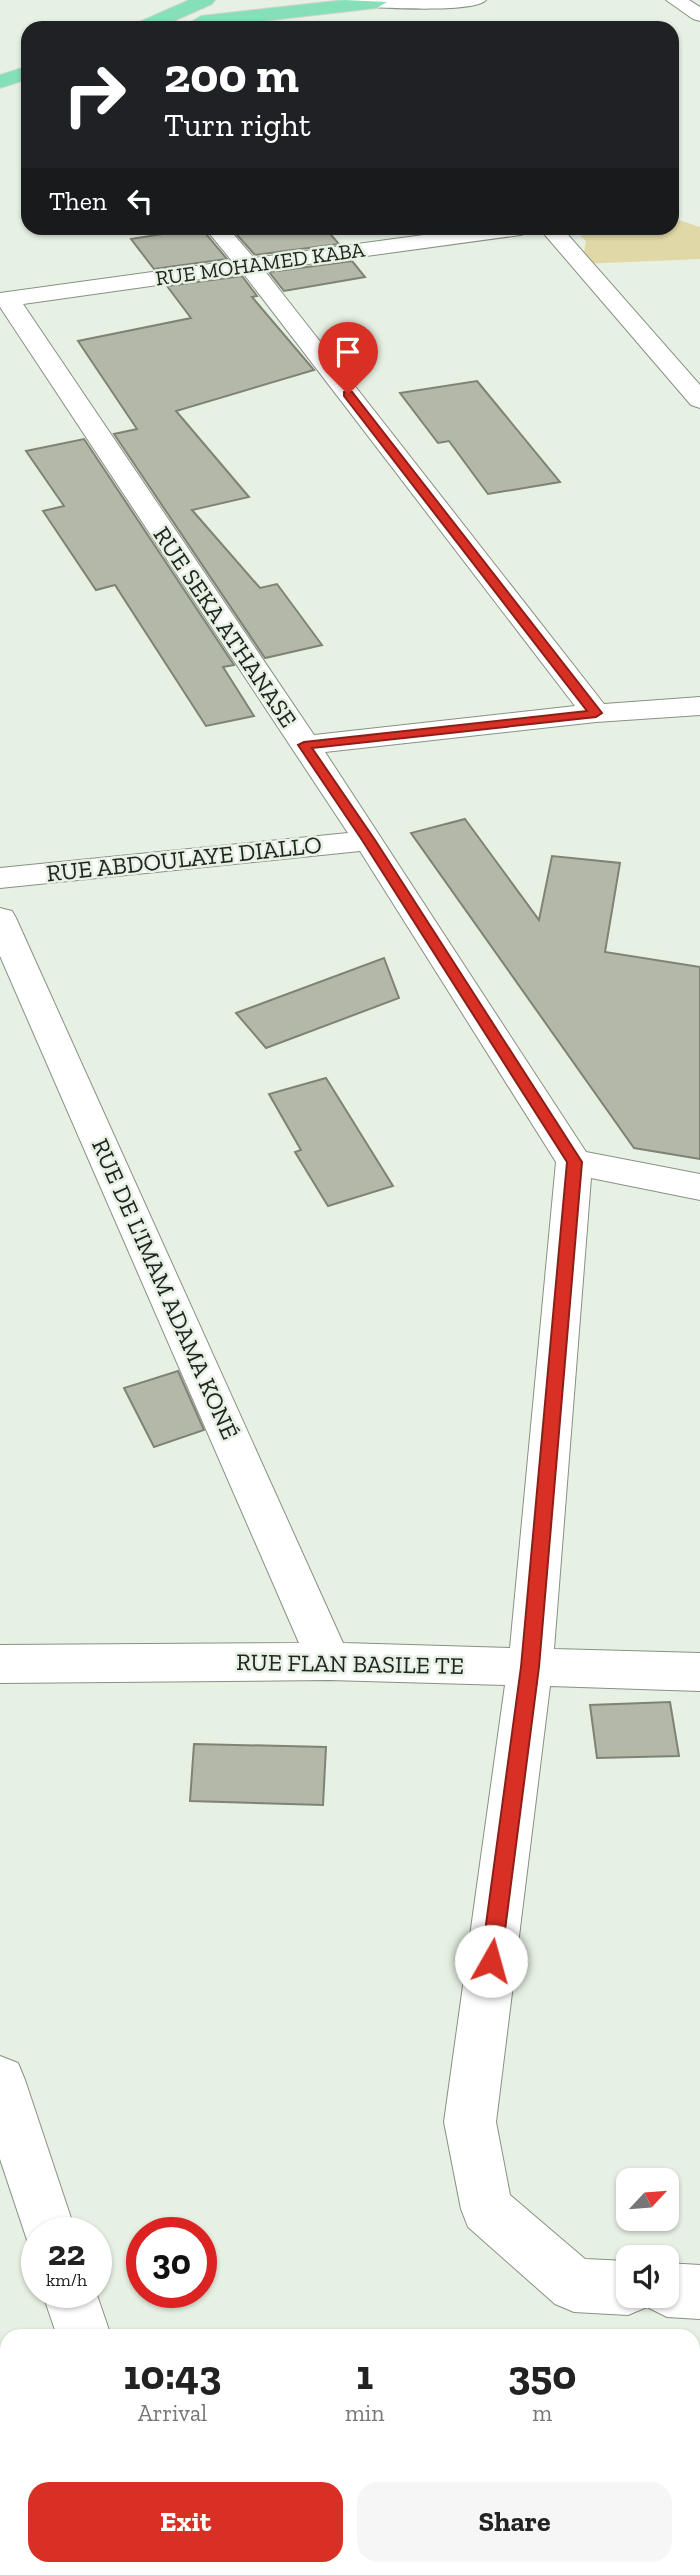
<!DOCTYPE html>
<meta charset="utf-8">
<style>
body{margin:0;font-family:"Zilla Slab",serif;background:#f6f6f6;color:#222;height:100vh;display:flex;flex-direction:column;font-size:26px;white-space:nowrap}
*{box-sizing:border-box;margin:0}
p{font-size:23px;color:#767676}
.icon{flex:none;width:38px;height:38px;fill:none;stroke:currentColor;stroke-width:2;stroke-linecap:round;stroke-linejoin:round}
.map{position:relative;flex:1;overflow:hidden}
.drawer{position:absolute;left:0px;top:2329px;width:700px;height:247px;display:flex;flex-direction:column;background:#fff;border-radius:21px 21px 0 0;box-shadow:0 2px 5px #0004}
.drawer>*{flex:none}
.banner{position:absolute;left:21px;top:21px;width:658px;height:214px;border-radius:21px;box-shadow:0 2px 5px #0004;background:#202124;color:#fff;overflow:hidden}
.needle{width:46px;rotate:64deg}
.fabs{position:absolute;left:616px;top:2168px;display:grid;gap:14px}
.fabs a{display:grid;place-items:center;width:63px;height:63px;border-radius:14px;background:#fff;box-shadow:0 2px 5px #0004;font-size:35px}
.speed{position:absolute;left:21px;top:2217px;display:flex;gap:14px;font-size:35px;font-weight:700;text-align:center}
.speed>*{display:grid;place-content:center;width:91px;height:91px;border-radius:50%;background:#fff;box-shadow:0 2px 5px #0004;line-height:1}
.speed small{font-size:18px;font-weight:400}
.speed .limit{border:10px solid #d22;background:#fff;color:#111}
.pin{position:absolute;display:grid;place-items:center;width:60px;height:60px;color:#fff;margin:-72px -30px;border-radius:50% 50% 50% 0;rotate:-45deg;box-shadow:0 0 7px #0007}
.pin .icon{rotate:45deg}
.me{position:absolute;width:77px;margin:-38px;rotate:7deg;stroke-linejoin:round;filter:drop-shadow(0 0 5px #0008)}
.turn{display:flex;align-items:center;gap:24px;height:147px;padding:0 28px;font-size:32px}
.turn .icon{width:91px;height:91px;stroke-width:2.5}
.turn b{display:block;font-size:49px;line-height:60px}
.then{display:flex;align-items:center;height:66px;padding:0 28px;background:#0003;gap:14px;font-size:26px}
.eta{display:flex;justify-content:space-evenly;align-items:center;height:119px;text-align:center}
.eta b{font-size:42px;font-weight:700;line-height:49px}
.cta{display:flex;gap:14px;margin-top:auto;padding:14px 28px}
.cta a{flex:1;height:80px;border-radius:21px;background:#d93025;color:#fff;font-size:28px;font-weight:700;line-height:80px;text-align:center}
.cta a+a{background:#f6f6f6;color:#222}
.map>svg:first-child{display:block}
</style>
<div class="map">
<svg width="700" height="2575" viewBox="0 0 700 2575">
<rect width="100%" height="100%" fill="#e6f1e3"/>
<!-- green -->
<path fill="#e0d9a7" d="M 672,218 L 700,227 L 700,259 L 582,264 L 586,241 L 573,228 L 672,228 Z"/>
<!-- building -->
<path fill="#b4b8a9" stroke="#7f8375" stroke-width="2" d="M 201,228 L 227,259 L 154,269 L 131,239 Z
M 231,228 L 325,228 L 339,244 L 255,255 Z
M 352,261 L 365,277 L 284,291 L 269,272 Z
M 242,276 L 257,296 L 252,297 L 314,370 L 176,411 L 249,497 L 192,510 L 260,588 L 277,584 L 322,645 L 265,658 L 114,434 L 137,429 L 78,341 L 191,318 L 167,286 Z
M 477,381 L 560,482 L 488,494 L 449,441 L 438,443 L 400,393 Z
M 84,439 L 234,665 L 223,667 L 254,716 L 206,726 L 115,585 L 96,590 L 43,511 L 64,506 L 26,451 Z
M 465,819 L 539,920 L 552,856 L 620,863 L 605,952 L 700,967 L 700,1159 L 634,1148 L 411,833 Z
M 384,958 L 399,998 L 266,1048 L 236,1013 Z
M 326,1078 L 393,1186 L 328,1206 L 295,1152 L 301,1150 L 269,1094 Z
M 178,1371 L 204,1430 L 154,1447 L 124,1388 Z
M 670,1702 L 679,1756 L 597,1758 L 590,1705 Z
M 194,1744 L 326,1747 L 323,1805 L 190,1801 Z"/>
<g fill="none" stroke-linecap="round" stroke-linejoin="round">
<defs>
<path id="minor" d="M 340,0 L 486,0 C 474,14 372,7 350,6 Z
M 666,0 L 689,0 L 700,7 L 700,21 L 693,19 Z
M 205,228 L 228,228 L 254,258 L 475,228 L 531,228 L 528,233 L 520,235 L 264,270 L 604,704 L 700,697 L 700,715 L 596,722 L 325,752 L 586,1152 L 700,1174 L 700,1200 L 591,1178 L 554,1649 L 700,1653 L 700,1691 L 550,1686 L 496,2122 L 510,2195 L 585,2259 L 628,2261 L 628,2296 L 667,2296 L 667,2263 L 700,2265 L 700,2319 L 667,2317 L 647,2307 L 628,2315 L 574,2312 L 555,2304 L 468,2227 L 461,2209 L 444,2122 L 505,1685 L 329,1680 L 0,1683 L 0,1645 L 299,1643 L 0,956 L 0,908 L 12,911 L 16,918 L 343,1643 L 510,1648 L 556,1162 L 360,851 L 0,888 L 0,868 L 348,833 L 0,307 L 0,293 L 232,261 ZM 243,273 L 575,706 L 314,735 L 23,304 Z
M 539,228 L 562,228 L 700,385 L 700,408 L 691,405 Z
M 0,2056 L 18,2063 L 25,2080 L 76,2233 L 37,2233 L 37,2254 L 31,2252 L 0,2159 Z
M 42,2292 L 96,2292 L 111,2336 L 57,2336 Z
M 131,2569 L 189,2569 L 191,2575 L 133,2575 Z"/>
<path id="major" d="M 189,0 L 215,0 L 212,4 L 158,28 L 132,28 L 135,24 Z
M 344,0 L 387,2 L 377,8 L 201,28 L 191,22 L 201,16 Z
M 28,66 L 28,79 L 0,88 L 0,75 Z"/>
</defs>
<!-- minor casing -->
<use href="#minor" stroke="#879184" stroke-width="2"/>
<!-- major casing -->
<use href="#major" stroke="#d3d3d2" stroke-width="2"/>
<!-- minor -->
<use href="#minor" fill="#fff" fill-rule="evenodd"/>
<!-- major -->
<use href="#major" fill="#86e0b7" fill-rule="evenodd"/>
</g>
<!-- route -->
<path fill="#d93025" stroke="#8d1f18" stroke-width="2" d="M 348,391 L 352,392 L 602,713 L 596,717 L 312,748 L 375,840 L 582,1162 L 539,1667 L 501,1961 L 498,1968 L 491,1970 L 484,1968 L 481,1961 L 521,1667 L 567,1162 L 362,840 L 298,745 L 304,742 L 587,711 L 344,396 L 344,392 Z"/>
<g text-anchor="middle" stroke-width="5" stroke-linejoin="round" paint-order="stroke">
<!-- far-street labels -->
<g font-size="21" fill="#212520" stroke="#e6f1e3">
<text transform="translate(260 264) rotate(-8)" y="7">RUE MOHAMED KABA</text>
</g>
<!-- street labels -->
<g font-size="24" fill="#212520" stroke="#e6f1e3">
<text transform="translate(225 627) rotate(56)" y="8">RUE SEKA ATHANASE</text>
<text transform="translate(184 859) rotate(-6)" y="8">RUE ABDOULAYE DIALLO</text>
<text transform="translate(165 1289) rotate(66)" y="8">RUE DE L'IMAM ADAMA KONÉ</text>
<text transform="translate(350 1664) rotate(1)" y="8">RUE FLAN BASILE TE</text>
</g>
</g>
</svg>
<div class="fabs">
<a><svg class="needle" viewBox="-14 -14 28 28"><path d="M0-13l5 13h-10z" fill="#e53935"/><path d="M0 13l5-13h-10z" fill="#767676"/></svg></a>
<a><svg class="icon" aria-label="sound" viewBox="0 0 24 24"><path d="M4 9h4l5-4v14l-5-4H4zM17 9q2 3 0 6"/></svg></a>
</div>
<div class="speed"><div>22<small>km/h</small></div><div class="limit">30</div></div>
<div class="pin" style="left:348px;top:394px;background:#d93025"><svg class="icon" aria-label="arrive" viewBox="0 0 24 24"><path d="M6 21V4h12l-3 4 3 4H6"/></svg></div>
<svg class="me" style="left:491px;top:1961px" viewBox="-20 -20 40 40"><circle r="19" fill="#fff"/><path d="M0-13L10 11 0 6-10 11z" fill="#d93025"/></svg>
<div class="banner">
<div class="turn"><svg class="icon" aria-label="right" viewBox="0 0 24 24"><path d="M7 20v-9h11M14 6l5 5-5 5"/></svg><div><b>200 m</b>Turn right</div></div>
<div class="then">Then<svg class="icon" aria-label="left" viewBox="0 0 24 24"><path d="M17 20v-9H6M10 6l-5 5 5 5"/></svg></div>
</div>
<section class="drawer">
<div class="eta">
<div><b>10:43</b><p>Arrival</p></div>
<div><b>1</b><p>min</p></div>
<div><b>350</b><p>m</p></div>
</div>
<div class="cta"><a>Exit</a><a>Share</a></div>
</section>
</div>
